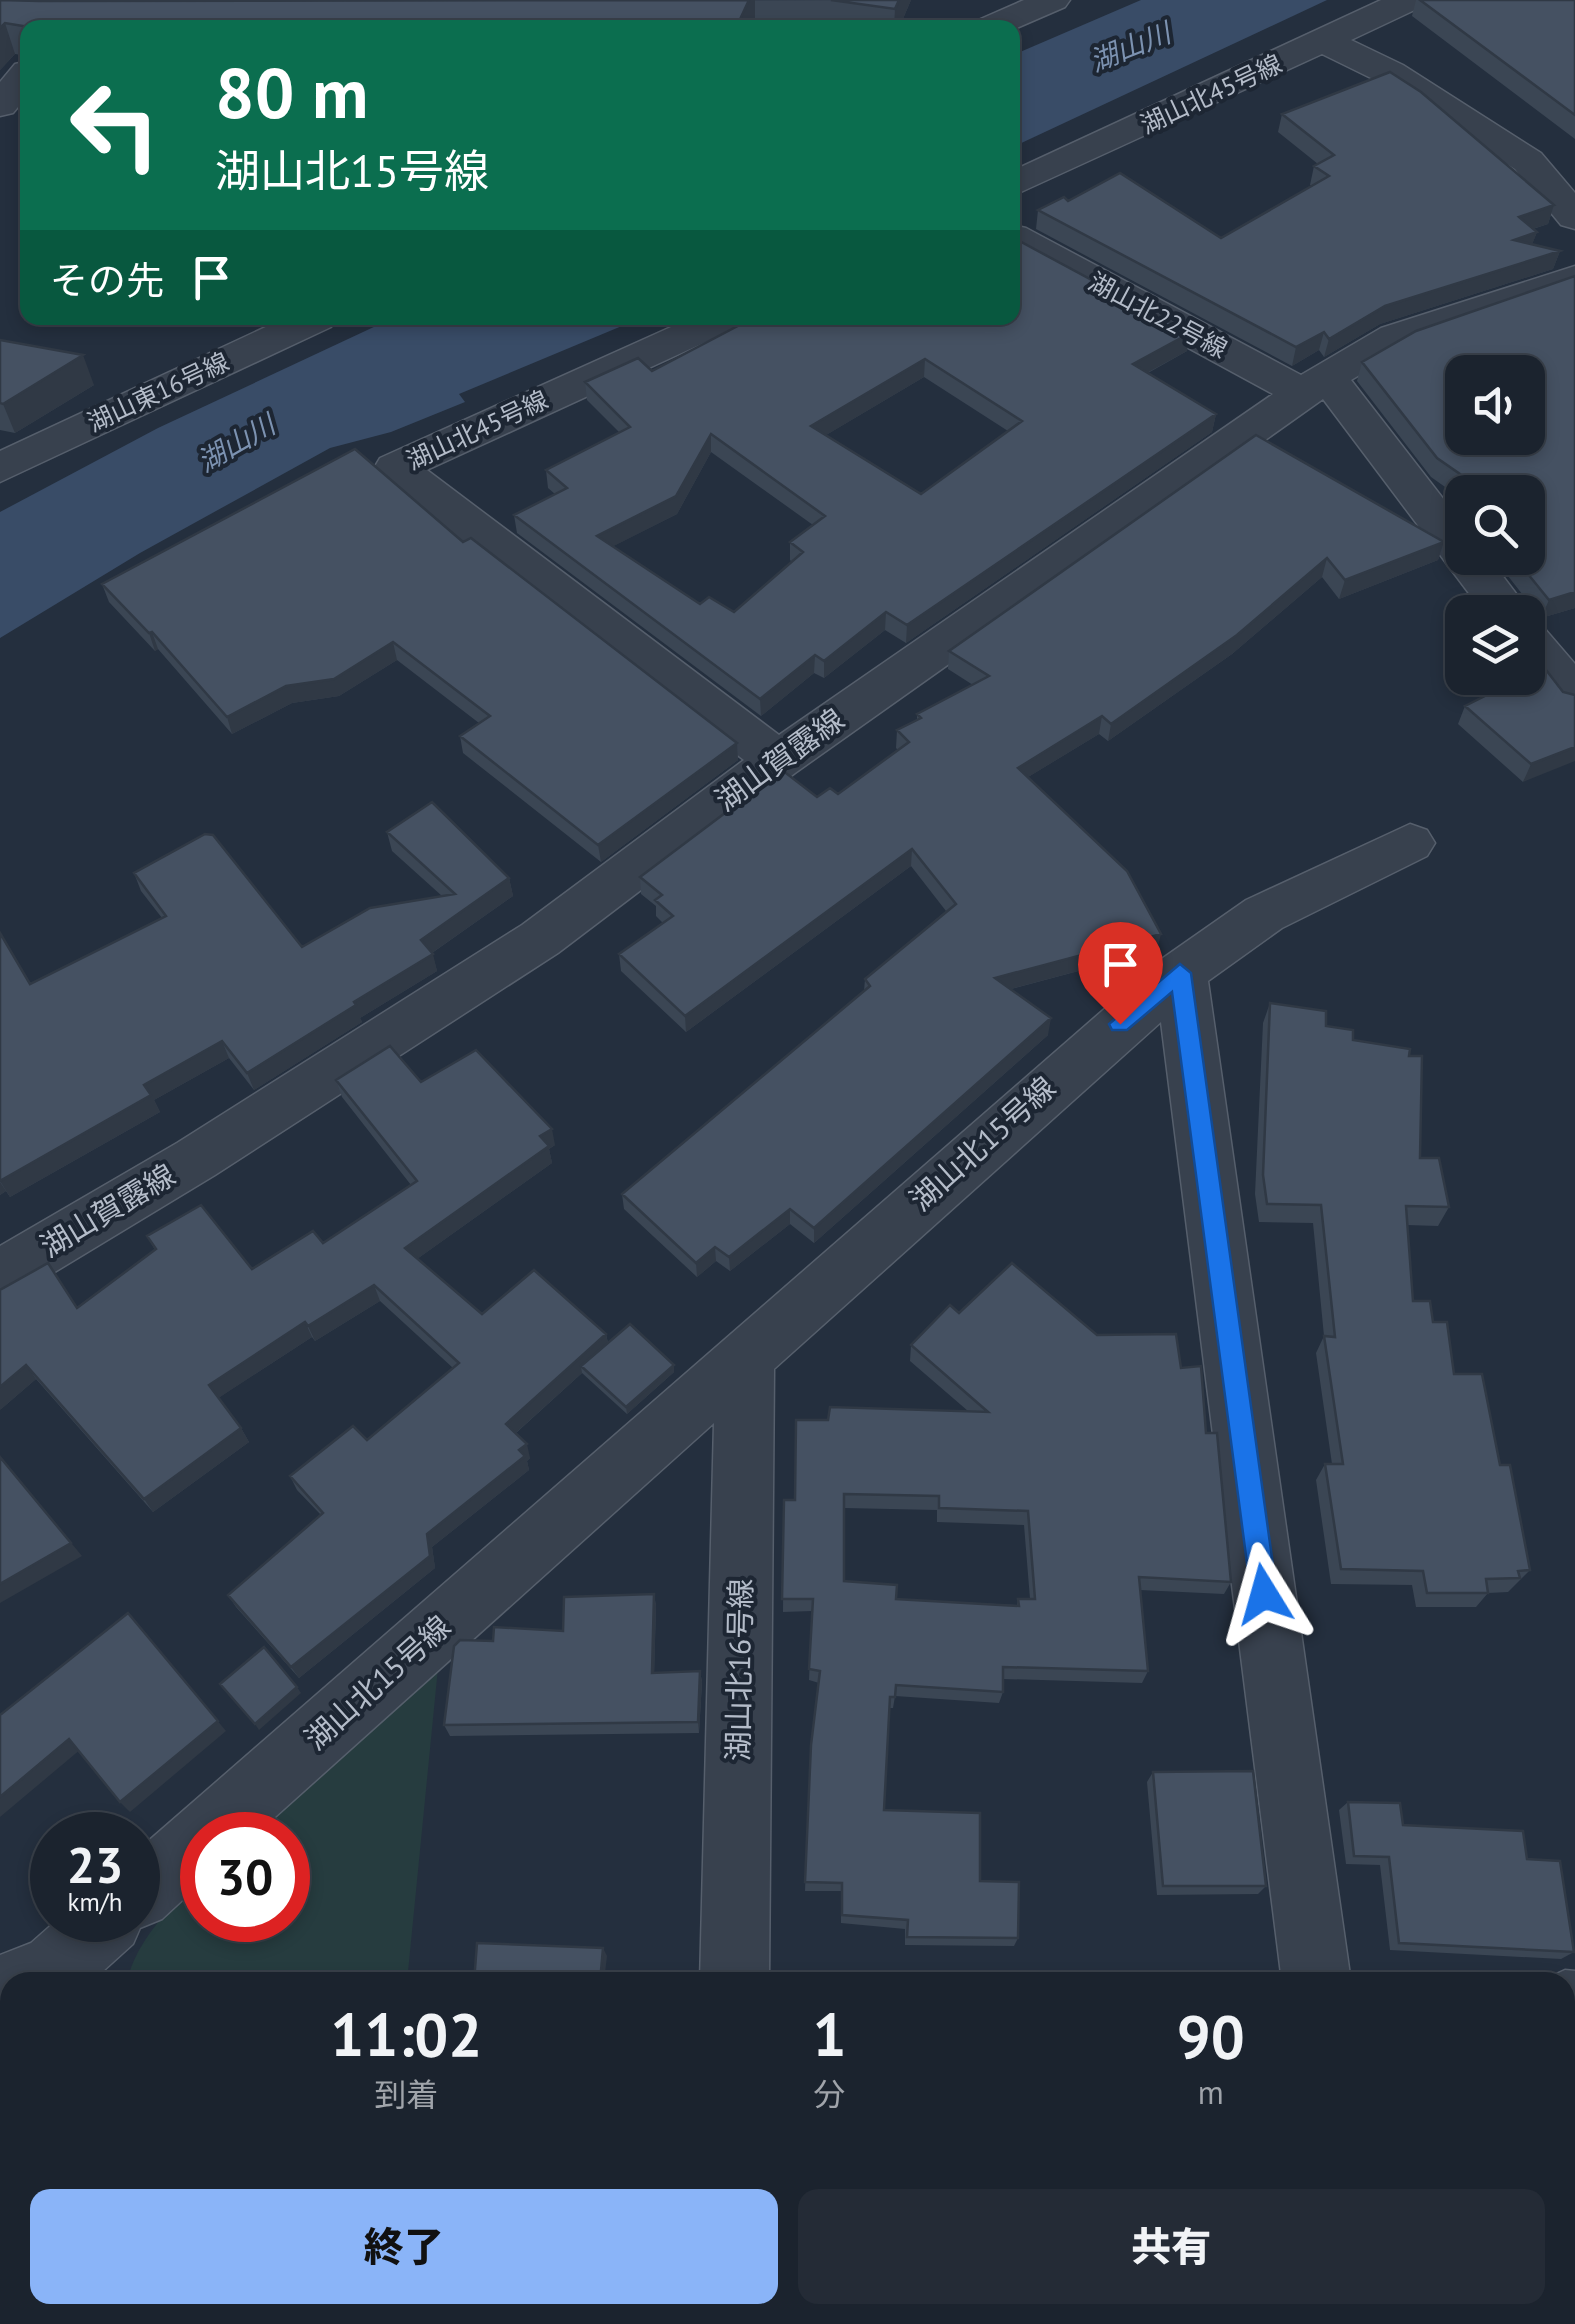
<!DOCTYPE html>
<html lang="ja">
<meta charset="utf-8">
<style>
body{margin:0;font-family:"PT Sans","Noto Sans JP",sans-serif;background:#242b36;color:#f1f3f6;height:100vh;display:flex;flex-direction:column;font-size:38px;white-space:nowrap}
*{box-sizing:border-box;margin:0}
p{font-size:32px;color:#a0a4aa}
.icon{flex:none;width:55px;height:55px;fill:none;stroke:currentColor;stroke-width:2;stroke-linecap:round;stroke-linejoin:round}
.map{position:relative;flex:1;overflow:hidden}
.details{position:absolute;left:0px;top:1972px;width:1575px;height:352px;display:flex;flex-direction:column;background:#1b232e;border-radius:30px 30px 0 0;box-shadow:0 5px 15px #0003,0 0 0 2px #39404a}
.details>*{flex:none}
.top-card{position:absolute;left:20px;top:20px;width:1000px;height:305px;border-radius:20px;box-shadow:0 5px 15px #0003,0 0 0 2px #39404a;background:#0b6e4f;color:#fff;overflow:hidden}
.fabs{position:absolute;left:1445px;top:355px;display:grid;gap:20px}
.fabs a{display:grid;place-items:center;width:100px;height:100px;border-radius:20px;background:#1b232e;box-shadow:0 5px 15px #0003,0 0 0 2px #39404a;font-size:50px}
.speed{position:absolute;left:30px;top:1812px;display:flex;gap:20px;font-size:50px;font-weight:700;text-align:center}
.speed>*{display:grid;place-content:center;width:130px;height:130px;border-radius:50%;background:#1b232e;box-shadow:0 5px 15px #0003,0 0 0 2px #39404a;line-height:1}
.speed small{font-size:25px;font-weight:400}
.speed .limit{border:15px solid #d22;background:#fff;color:#111}
.pin{position:absolute;display:grid;place-items:center;width:85px;height:85px;color:#fff;margin:-102px -42px;border-radius:50% 50% 50% 0;rotate:-45deg;box-shadow:0 0 10px #0007}
.pin .icon{rotate:45deg}
.me{position:absolute;width:110px;margin:-55px;rotate:352deg;stroke-linejoin:round;filter:drop-shadow(0 0 8px #0008)}
.turn{display:flex;align-items:center;gap:35px;height:210px;padding:0 30px;font-size:45px}
.turn .icon{width:130px;height:130px;stroke-width:2.5}
.turn b{display:block;font-size:70px;line-height:85px}
.then{display:flex;align-items:center;height:95px;padding:0 30px;background:#0003;gap:20px;font-size:38px}
.eta{display:flex;justify-content:space-evenly;align-items:center;height:170px;text-align:center}
.eta b{font-size:60px;font-weight:800;line-height:70px}
.cta{display:flex;gap:20px;margin-top:auto;padding:20px 30px}
.cta a{flex:1;height:115px;border-radius:20px;background:#8ab4f8;color:#111;font-size:40px;font-weight:800;line-height:115px;text-align:center}
.cta a+a{background:#242b36;color:#f1f3f6}
.map>svg:first-child{display:block}
</style>
<div class="map">
<svg width="1575" height="2324" viewBox="0 0 1575 2324">
<rect width="100%" height="100%" fill="#242f3e"/>
<!-- green -->
<path fill="#263c3f" d="M 438,1668 L 407,1982 L 127,1982 C 136,1940 171,1906 202,1878 L 202,1920 L 288,1920 L 288,1835 L 250,1835 Z"/>
<!-- water -->
<path fill="#394c67" d="M 1141,0 L 1327,0 L 1013,147 L 1013,55 Z
M 393,318 L 641,318 L 459,394 L 465,402 L 391,432 L 330,448 L 140,553 L 0,638 L 0,512 L 158,428 Z"/>
<g fill="none" stroke-linecap="round" stroke-linejoin="round">
<defs>
<path id="minor" d="M 1024,0 L 1070,0 L 1065,7 L 1012,30 L 971,28 L 976,21 Z
M 1381,0 L 1426,0 L 1421,7 L 1351,40 L 1403,65 L 1541,153 L 1575,193 L 1575,229 L 1561,225 L 1515,169 L 1377,81 L 1322,54 L 1012,196 L 1012,171 Z
M 28,61 L 28,95 L 13,113 L 0,116 L 0,82 L 15,64 Z
M 1012,225 L 1026,228 L 1301,375 L 1381,328 L 1575,266 L 1575,291 L 1409,346 L 1351,380 L 1462,523 L 1462,558 L 1489,558 L 1530,612 L 1528,616 L 1528,612 L 1483,612 L 1323,399 L 795,773 L 558,953 L 215,1175 L 20,1293 L 0,1300 L 0,1246 L 177,1143 L 522,925 L 744,760 L 380,478 L 374,468 L 380,458 L 691,318 L 744,318 L 738,327 L 427,470 L 779,735 L 1273,394 L 1012,252 Z
M 285,318 L 337,318 L 331,327 L 0,482 L 0,451 Z
M 1528,623 L 1544,628 L 1575,664 L 1575,712 L 1558,707 L 1528,669 Z
M 1410,824 L 1427,830 L 1435,843 L 1427,856 L 1282,928 L 1208,981 L 1351,1982 L 1282,1982 L 1161,1022 L 774,1369 L 769,1982 L 700,1982 L 714,1423 L 255,1835 L 202,1835 L 202,1882 L 162,1919 L 140,1928 L 133,1944 L 91,1982 L 10,1982 L 10,2013 L 0,2009 L 0,1955 L 31,1943 L 57,1920 L 138,1920 L 138,1850 L 1163,958 L 1246,900 Z
M 1565,1970 L 1575,1971 L 1575,2041 L 1565,2040 L 1565,1982 L 1539,1982 Z
M 185,2315 L 263,2315 L 267,2324 L 189,2324 Z
M 691,2315 L 767,2315 L 767,2324 L 691,2324 Z
M 1323,2315 L 1399,2315 L 1400,2324 L 1324,2324 Z"/>
</defs>
<!-- minor casing -->
<use href="#minor" stroke="#565f6c" stroke-width="3"/>
<!-- minor -->
<use href="#minor" fill="#38414e" fill-rule="evenodd"/>
</g>
<!-- wall -->
<path fill="#3b4654" fill-rule="evenodd" d="M 0,0 L 65,1 L 911,0 L 899,28 L 809,28 L 755,19 L 751,28 L 28,28 L 28,56 L 15,54 L 0,70 Z
M 1416,0 L 1575,0 L 1575,139 L 1412,16 Z
M 1282,114 L 1554,205 L 1548,224 L 1533,229 L 1537,232 L 1532,244 L 1560,251 L 1553,269 L 1380,324 L 1324,357 L 1319,350 L 1292,366 L 1036,229 L 1038,210 L 1068,201 L 1221,238 L 1312,186 L 1310,185 L 1314,166 L 1318,164 L 1278,132 Z
M 1575,276 L 1575,608 L 1541,618 L 1497,562 L 1499,558 L 1528,558 L 1528,492 L 1462,492 L 1462,499 L 1431,477 L 1357,381 L 1362,362 Z
M 753,318 L 1187,351 L 1148,373 L 1216,414 L 1212,432 L 906,643 L 885,630 L 824,678 L 814,673 L 761,716 L 517,533 L 514,515 L 555,494 L 548,488 L 546,470 L 619,432 L 587,400 L 585,382 L 652,371 ZM 924,377 L 1008,431 L 921,494 L 826,435 ZM 711,452 L 813,525 L 790,542 L 790,560 L 792,562 L 734,612 L 700,604 L 613,546 L 677,514 Z
M 0,340 L 94,385 L 15,433 L 0,430 Z
M 1256,435 L 1444,542 L 1438,560 L 1339,599 L 1322,577 L 1232,654 L 1108,741 L 1099,734 L 1028,777 L 1157,950 L 1011,989 L 1048,1035 L 814,1243 L 790,1224 L 730,1271 L 716,1261 L 697,1277 L 624,1209 L 622,1194 L 864,991 L 865,979 L 946,911 L 911,866 L 686,1032 L 621,971 L 619,954 L 663,923 L 656,916 L 656,906 L 641,894 L 640,877 L 817,797 L 838,794 L 898,750 L 896,748 L 897,730 L 917,720 L 917,714 L 973,685 L 948,669 L 949,651 Z
M 463,542 L 737,743 L 738,760 L 601,862 L 463,753 L 460,736 L 479,723 L 397,660 L 339,696 L 292,703 L 232,734 L 158,649 L 155,651 L 109,602 L 102,584 Z
M 1563,692 L 1575,695 L 1523,782 L 1458,724 L 1465,706 Z
M 387,832 L 509,878 L 513,896 L 432,953 L 437,971 L 360,1018 L 362,1022 L 254,1090 L 229,1058 L 154,1100 L 160,1112 L 10,1197 L 6,1191 L 0,1195 L 0,933 L 30,984 L 162,918 L 141,891 L 134,873 L 302,947 L 442,896 L 392,851 Z
M 1270,1003 L 1326,1026 L 1353,1040 L 1409,1056 L 1420,1158 L 1449,1207 L 1438,1226 L 1407,1225 L 1413,1301 L 1433,1322 L 1454,1374 L 1500,1465 L 1530,1570 L 1508,1592 L 1488,1593 L 1476,1607 L 1416,1607 L 1412,1585 L 1331,1584 L 1316,1480 L 1325,1464 L 1332,1464 L 1316,1353 L 1324,1336 L 1313,1223 L 1259,1222 L 1255,1194 L 1263,1023 Z
M 336,1080 L 421,1082 L 555,1145 L 549,1149 L 552,1163 L 417,1259 L 482,1314 L 606,1334 L 608,1343 L 674,1365 L 674,1372 L 627,1414 L 582,1373 L 516,1433 L 530,1458 L 527,1461 L 529,1470 L 432,1547 L 435,1568 L 299,1678 L 236,1607 L 228,1595 L 321,1515 L 297,1490 L 290,1476 L 367,1440 L 453,1368 L 380,1301 L 315,1341 L 312,1337 L 218,1398 L 241,1428 L 249,1442 L 153,1512 L 36,1379 L 0,1410 L 77,1307 L 155,1250 L 147,1236 L 252,1269 L 323,1243 L 411,1185 L 342,1097 Z
M 959,1313 L 1097,1335 L 1181,1368 L 1206,1433 L 1231,1582 L 1224,1594 L 1140,1590 L 1148,1671 L 1142,1683 L 1003,1679 L 1003,1692 L 999,1703 L 895,1696 L 893,1708 L 889,1708 L 884,1810 L 980,1881 L 1018,1938 L 1014,1946 L 905,1945 L 905,1929 L 841,1923 L 841,1891 L 805,1891 L 811,1745 L 819,1683 L 809,1680 L 812,1611 L 783,1612 L 784,1500 L 795,1500 L 828,1420 L 968,1411 L 910,1361 L 911,1345 ZM 844,1508 L 937,1510 L 937,1522 L 1024,1525 L 1030,1599 L 1018,1599 L 1017,1605 L 896,1599 L 844,1581 Z
M 654,1594 L 656,1606 L 654,1673 L 700,1671 L 702,1682 L 699,1733 L 450,1736 L 444,1725 L 563,1631 Z
M 1153,1772 L 1266,1886 L 1258,1894 L 1157,1895 L 1147,1782 Z
M 1348,1802 L 1403,1825 L 1527,1859 L 1574,1952 L 1561,1959 L 1390,1950 L 1380,1865 L 1346,1864 L 1339,1810 Z"/>
<!-- shaded-wall -->
<path fill="#303945" d="M 749,0 L 755,0 L 755,19 L 751,28 L 736,28 Z
M 899,0 L 911,0 L 899,28 L 894,28 L 895,9 Z
M 5,23 L 15,54 L 0,70 L 0,28 Z
M 1554,205 L 1548,224 L 1513,235 L 1519,217 Z
M 1537,232 L 1530,250 L 1514,240 Z
M 1560,251 L 1553,269 L 1380,324 L 1324,357 L 1329,339 L 1385,306 Z
M 1324,332 L 1319,350 L 1292,366 L 1296,347 Z
M 1190,333 L 1187,351 L 1130,382 L 1133,364 Z
M 83,355 L 94,385 L 15,433 L 3,404 Z
M 925,359 L 924,377 L 811,444 L 811,426 Z
M 1216,414 L 1212,432 L 906,643 L 907,625 Z
M 711,434 L 711,452 L 677,514 L 598,554 L 597,536 Z
M 1444,542 L 1438,560 L 1339,599 L 1345,580 Z
M 1327,558 L 1322,577 L 1232,654 L 1108,741 L 1111,724 Z
M 1575,592 L 1575,608 L 1541,618 L 1549,600 Z
M 886,612 L 885,630 L 824,678 L 824,661 Z
M 152,632 L 158,649 L 155,651 L 149,633 Z
M 393,642 L 397,660 L 339,696 L 292,703 L 232,734 L 227,717 L 286,686 Z
M 815,655 L 814,673 L 761,716 L 760,699 Z
M 1102,716 L 1099,734 L 1015,785 L 1018,768 Z
M 737,743 L 738,760 L 601,862 L 598,845 Z
M 1575,747 L 1575,761 L 1523,782 L 1531,764 Z
M 912,849 L 911,866 L 686,1032 L 685,1016 Z
M 509,878 L 513,896 L 426,957 L 421,940 Z
M 1161,934 L 1157,950 L 992,994 L 995,978 Z
M 433,954 L 437,971 L 360,1018 L 362,1022 L 254,1090 L 247,1073 L 354,1002 Z
M 1051,1018 L 1048,1035 L 814,1243 L 814,1228 Z
M 222,1041 L 229,1058 L 154,1100 L 160,1112 L 10,1197 L 0,1181 L 144,1085 Z
M 552,1129 L 555,1145 L 549,1149 L 552,1163 L 410,1264 L 405,1248 L 540,1136 Z
M 0,1182 L 6,1191 L 0,1195 Z
M 790,1209 L 790,1224 L 730,1271 L 729,1257 Z
M 715,1247 L 716,1261 L 697,1277 L 696,1263 Z
M 374,1285 L 380,1301 L 315,1341 L 308,1326 Z
M 305,1322 L 312,1337 L 217,1399 L 209,1385 Z
M 606,1334 L 609,1349 L 581,1366 L 582,1373 L 510,1438 L 506,1424 Z
M 26,1365 L 36,1379 L 0,1410 L 0,1387 Z
M 674,1365 L 674,1372 L 627,1414 L 626,1407 Z
M 241,1428 L 249,1442 L 153,1512 L 144,1499 Z
M 527,1444 L 530,1458 L 527,1461 L 529,1470 L 432,1547 L 435,1568 L 299,1678 L 291,1667 L 427,1534 Z
M 0,1457 L 82,1556 L 0,1603 Z
M 654,1594 L 656,1606 L 654,1684 L 652,1673 Z
M 128,1613 L 226,1731 L 130,1812 L 120,1802 Z
M 700,1671 L 702,1682 L 699,1733 L 698,1722 Z
M 297,1687 L 301,1693 L 259,1730 L 255,1724 Z
M 69,1739 L 81,1749 L 0,1817 L 0,1797 Z
M 603,1948 L 607,1956 L 604,1982 L 600,1982 Z
M 81,2315 L 93,2315 L 99,2324 L 87,2324 Z"/>
<!-- building -->
<path fill="#455162" stroke="#303945" stroke-width="2.5" fill-rule="evenodd" d="M 0,0 L 39,1 L 749,0 L 736,28 L 35,28 L 5,23 L 0,28 Z
M 831,0 L 899,0 L 895,9 Z
M 1420,0 L 1575,0 L 1575,115 Z
M 1390,72 L 1421,92 L 1554,205 L 1519,217 L 1537,232 L 1514,240 L 1560,251 L 1385,306 L 1329,339 L 1324,332 L 1296,347 L 1038,210 L 1064,197 L 1068,201 L 1120,173 L 1221,238 L 1329,176 L 1314,166 L 1334,155 L 1282,114 Z
M 1012,237 L 1190,333 L 1133,364 L 1216,414 L 907,625 L 886,612 L 824,661 L 815,655 L 760,699 L 514,515 L 567,488 L 546,470 L 630,427 L 585,382 L 638,358 L 652,371 L 753,318 L 1012,318 ZM 925,359 L 1022,421 L 921,494 L 811,426 ZM 711,434 L 825,516 L 790,542 L 803,552 L 734,612 L 709,597 L 700,604 L 597,536 L 676,496 Z
M 1575,276 L 1575,592 L 1549,600 L 1515,558 L 1528,558 L 1528,492 L 1486,492 L 1437,458 L 1362,362 L 1416,331 ZM 1462,372 L 1528,372 L 1528,438 L 1462,438 Z
M 0,340 L 83,355 L 3,404 L 0,403 Z
M 1256,435 L 1444,542 L 1345,580 L 1327,558 L 1237,635 L 1111,724 L 1102,716 L 1018,768 L 1127,871 L 1161,934 L 995,978 L 1051,1018 L 814,1228 L 790,1209 L 729,1257 L 715,1247 L 696,1263 L 622,1194 L 870,986 L 865,979 L 956,904 L 912,849 L 685,1016 L 619,954 L 673,916 L 655,900 L 662,895 L 640,877 L 782,770 L 817,797 L 830,788 L 838,794 L 909,742 L 897,730 L 921,718 L 917,714 L 989,676 L 949,651 Z
M 355,449 L 463,542 L 471,538 L 737,743 L 598,845 L 460,736 L 490,716 L 393,642 L 334,679 L 286,686 L 227,717 L 152,632 L 149,633 L 102,584 Z
M 1543,666 L 1563,692 L 1575,695 L 1575,747 L 1531,764 L 1465,706 L 1521,678 L 1528,678 L 1528,674 Z
M 432,802 L 509,878 L 421,940 L 433,954 L 354,1002 L 356,1005 L 247,1073 L 222,1041 L 144,1085 L 151,1095 L 0,1181 L 0,933 L 30,984 L 166,916 L 134,873 L 205,834 L 213,835 L 302,947 L 370,908 L 455,894 L 387,832 Z
M 1270,1003 L 1326,1011 L 1326,1026 L 1353,1030 L 1353,1040 L 1410,1049 L 1409,1056 L 1422,1056 L 1420,1158 L 1439,1158 L 1449,1207 L 1406,1206 L 1413,1301 L 1430,1301 L 1433,1322 L 1447,1322 L 1454,1374 L 1482,1374 L 1500,1465 L 1510,1465 L 1530,1570 L 1518,1571 L 1520,1578 L 1486,1579 L 1488,1593 L 1427,1593 L 1423,1571 L 1341,1569 L 1325,1464 L 1343,1464 L 1324,1336 L 1335,1337 L 1321,1205 L 1267,1204 L 1263,1175 Z
M 390,1046 L 421,1082 L 476,1050 L 552,1129 L 540,1136 L 549,1146 L 405,1248 L 482,1314 L 534,1270 L 606,1334 L 506,1424 L 527,1444 L 519,1450 L 525,1456 L 427,1534 L 430,1556 L 291,1667 L 228,1595 L 323,1513 L 290,1476 L 353,1426 L 367,1440 L 459,1363 L 374,1285 L 308,1326 L 305,1322 L 209,1385 L 241,1428 L 144,1499 L 26,1365 L 0,1387 L 0,1290 L 48,1263 L 77,1308 L 156,1249 L 147,1236 L 201,1205 L 252,1269 L 313,1231 L 323,1243 L 417,1181 L 336,1080 Z
M 1012,1263 L 1097,1335 L 1176,1334 L 1181,1368 L 1201,1366 L 1206,1433 L 1217,1433 L 1231,1582 L 1139,1577 L 1148,1671 L 1003,1667 L 1003,1692 L 896,1685 L 895,1697 L 890,1697 L 884,1810 L 980,1813 L 980,1881 L 1019,1882 L 1018,1938 L 907,1937 L 908,1920 L 842,1915 L 842,1883 L 805,1882 L 811,1745 L 820,1671 L 809,1669 L 813,1599 L 782,1599 L 784,1500 L 795,1500 L 796,1420 L 828,1420 L 830,1407 L 988,1412 L 911,1345 L 950,1305 L 959,1313 ZM 844,1494 L 939,1496 L 939,1508 L 1028,1511 L 1035,1599 L 1018,1599 L 1019,1606 L 896,1599 L 897,1585 L 844,1581 Z
M 630,1324 L 674,1365 L 626,1407 L 581,1366 Z
M 0,1457 L 71,1543 L 0,1584 Z
M 654,1594 L 652,1673 L 700,1671 L 698,1722 L 444,1725 L 454,1646 L 460,1640 L 493,1641 L 494,1627 L 563,1631 L 564,1597 Z
M 128,1613 L 218,1721 L 120,1802 L 69,1739 L 0,1797 L 0,1715 Z
M 264,1647 L 297,1687 L 255,1724 L 220,1684 Z
M 1253,1771 L 1266,1886 L 1163,1886 L 1153,1772 Z
M 1348,1802 L 1400,1803 L 1403,1825 L 1523,1831 L 1527,1859 L 1560,1861 L 1574,1952 L 1399,1943 L 1389,1857 L 1354,1856 Z
M 477,1943 L 603,1948 L 600,1982 L 474,1982 Z
M 10,2259 L 10,2315 L 81,2315 L 87,2324 L 0,2324 L 0,2268 Z
M 384,2315 L 682,2315 L 682,2324 L 383,2324 Z
M 920,2315 L 1328,2315 L 1330,2324 L 912,2324 Z"/>
<!-- route -->
<path fill="#1a73e8" stroke="#114b97" stroke-width="2.5" d="M 1180,964 L 1191,973 L 1277,1594 L 1273,1603 L 1264,1607 L 1255,1603 L 1251,1594 L 1172,992 L 1127,1030 L 1112,1030 L 1109,1024 Z"/>
<g text-anchor="middle" stroke-width="8" stroke-linejoin="round" paint-order="stroke">
<!-- far-street labels -->
<g font-size="25" fill="#b4bcc9" stroke="#1d2633">
<text transform="translate(1211 94) rotate(-25)" y="9">湖山北45号線</text>
<text transform="translate(1158 315) rotate(28)" y="9">湖山北22号線</text>
<text transform="translate(158 392) rotate(-25)" y="9">湖山東16号線</text>
<text transform="translate(477 430) rotate(-25)" y="9">湖山北45号線</text>
</g>
<!-- far-water labels -->
<g font-size="28" font-style="italic" fill="#7c92b1" stroke="#1d2633">
<text transform="translate(1130 47) rotate(-22)" y="10">湖山川</text>
<text transform="translate(236 443) rotate(-30)" y="10">湖山川</text>
</g>
<!-- street labels -->
<g font-size="30" fill="#b4bcc9" stroke="#1d2633">
<text transform="translate(780 760) rotate(-36)" y="10">湖山賀露線</text>
<text transform="translate(983 1144) rotate(-42)" y="10">湖山北15号線</text>
<text transform="translate(108 1211) rotate(-31)" y="10">湖山賀露線</text>
<text transform="translate(740 1670) rotate(-89)" y="10">湖山北16号線</text>
<text transform="translate(378 1683) rotate(-42)" y="10">湖山北15号線</text>
</g>
</g>
</svg>
<div class="fabs">
<a><svg class="icon" aria-label="sound" viewBox="0 0 24 24"><path d="M4 9h4l5-4v14l-5-4H4zM17 9q2 3 0 6"/></svg></a>
<a><svg class="icon" aria-label="search" viewBox="0 0 24 24"><circle cx="10" cy="10" r="6"/><path d="M15 15l6 6"/></svg></a>
<a><svg class="icon" aria-label="layers" viewBox="0 0 24 24"><path d="M12 4l9 5-9 5-9-5zM3 14l9 5 9-5"/></svg></a>
</div>
<div class="speed"><div>23<small>km/h</small></div><div class="limit">30</div></div>
<div class="pin" style="left:1120px;top:1024px;background:#d93025"><svg class="icon" aria-label="arrive" viewBox="0 0 24 24"><path d="M6 21V4h12l-3 4 3 4H6"/></svg></div>
<svg class="me" style="left:1264px;top:1594px" viewBox="-20 -20 40 40"><path d="M0-17L14 15 0 8-14 15z" fill="#1a73e8" stroke="#fff" stroke-width="4"/></svg>
<div class="top-card">
<div class="turn"><svg class="icon" aria-label="left" viewBox="0 0 24 24"><path d="M17 20v-9H6M10 6l-5 5 5 5"/></svg><div><b>80 m</b>湖山北15号線</div></div>
<div class="then">その先<svg class="icon" aria-label="arrive" viewBox="0 0 24 24"><path d="M6 21V4h12l-3 4 3 4H6"/></svg></div>
</div>
<section class="details">
<div class="eta">
<div><b>11:02</b><p>到着</p></div>
<div><b>1</b><p>分</p></div>
<div><b>90</b><p>m</p></div>
</div>
<div class="cta"><a>終了</a><a>共有</a></div>
</section>
</div>
